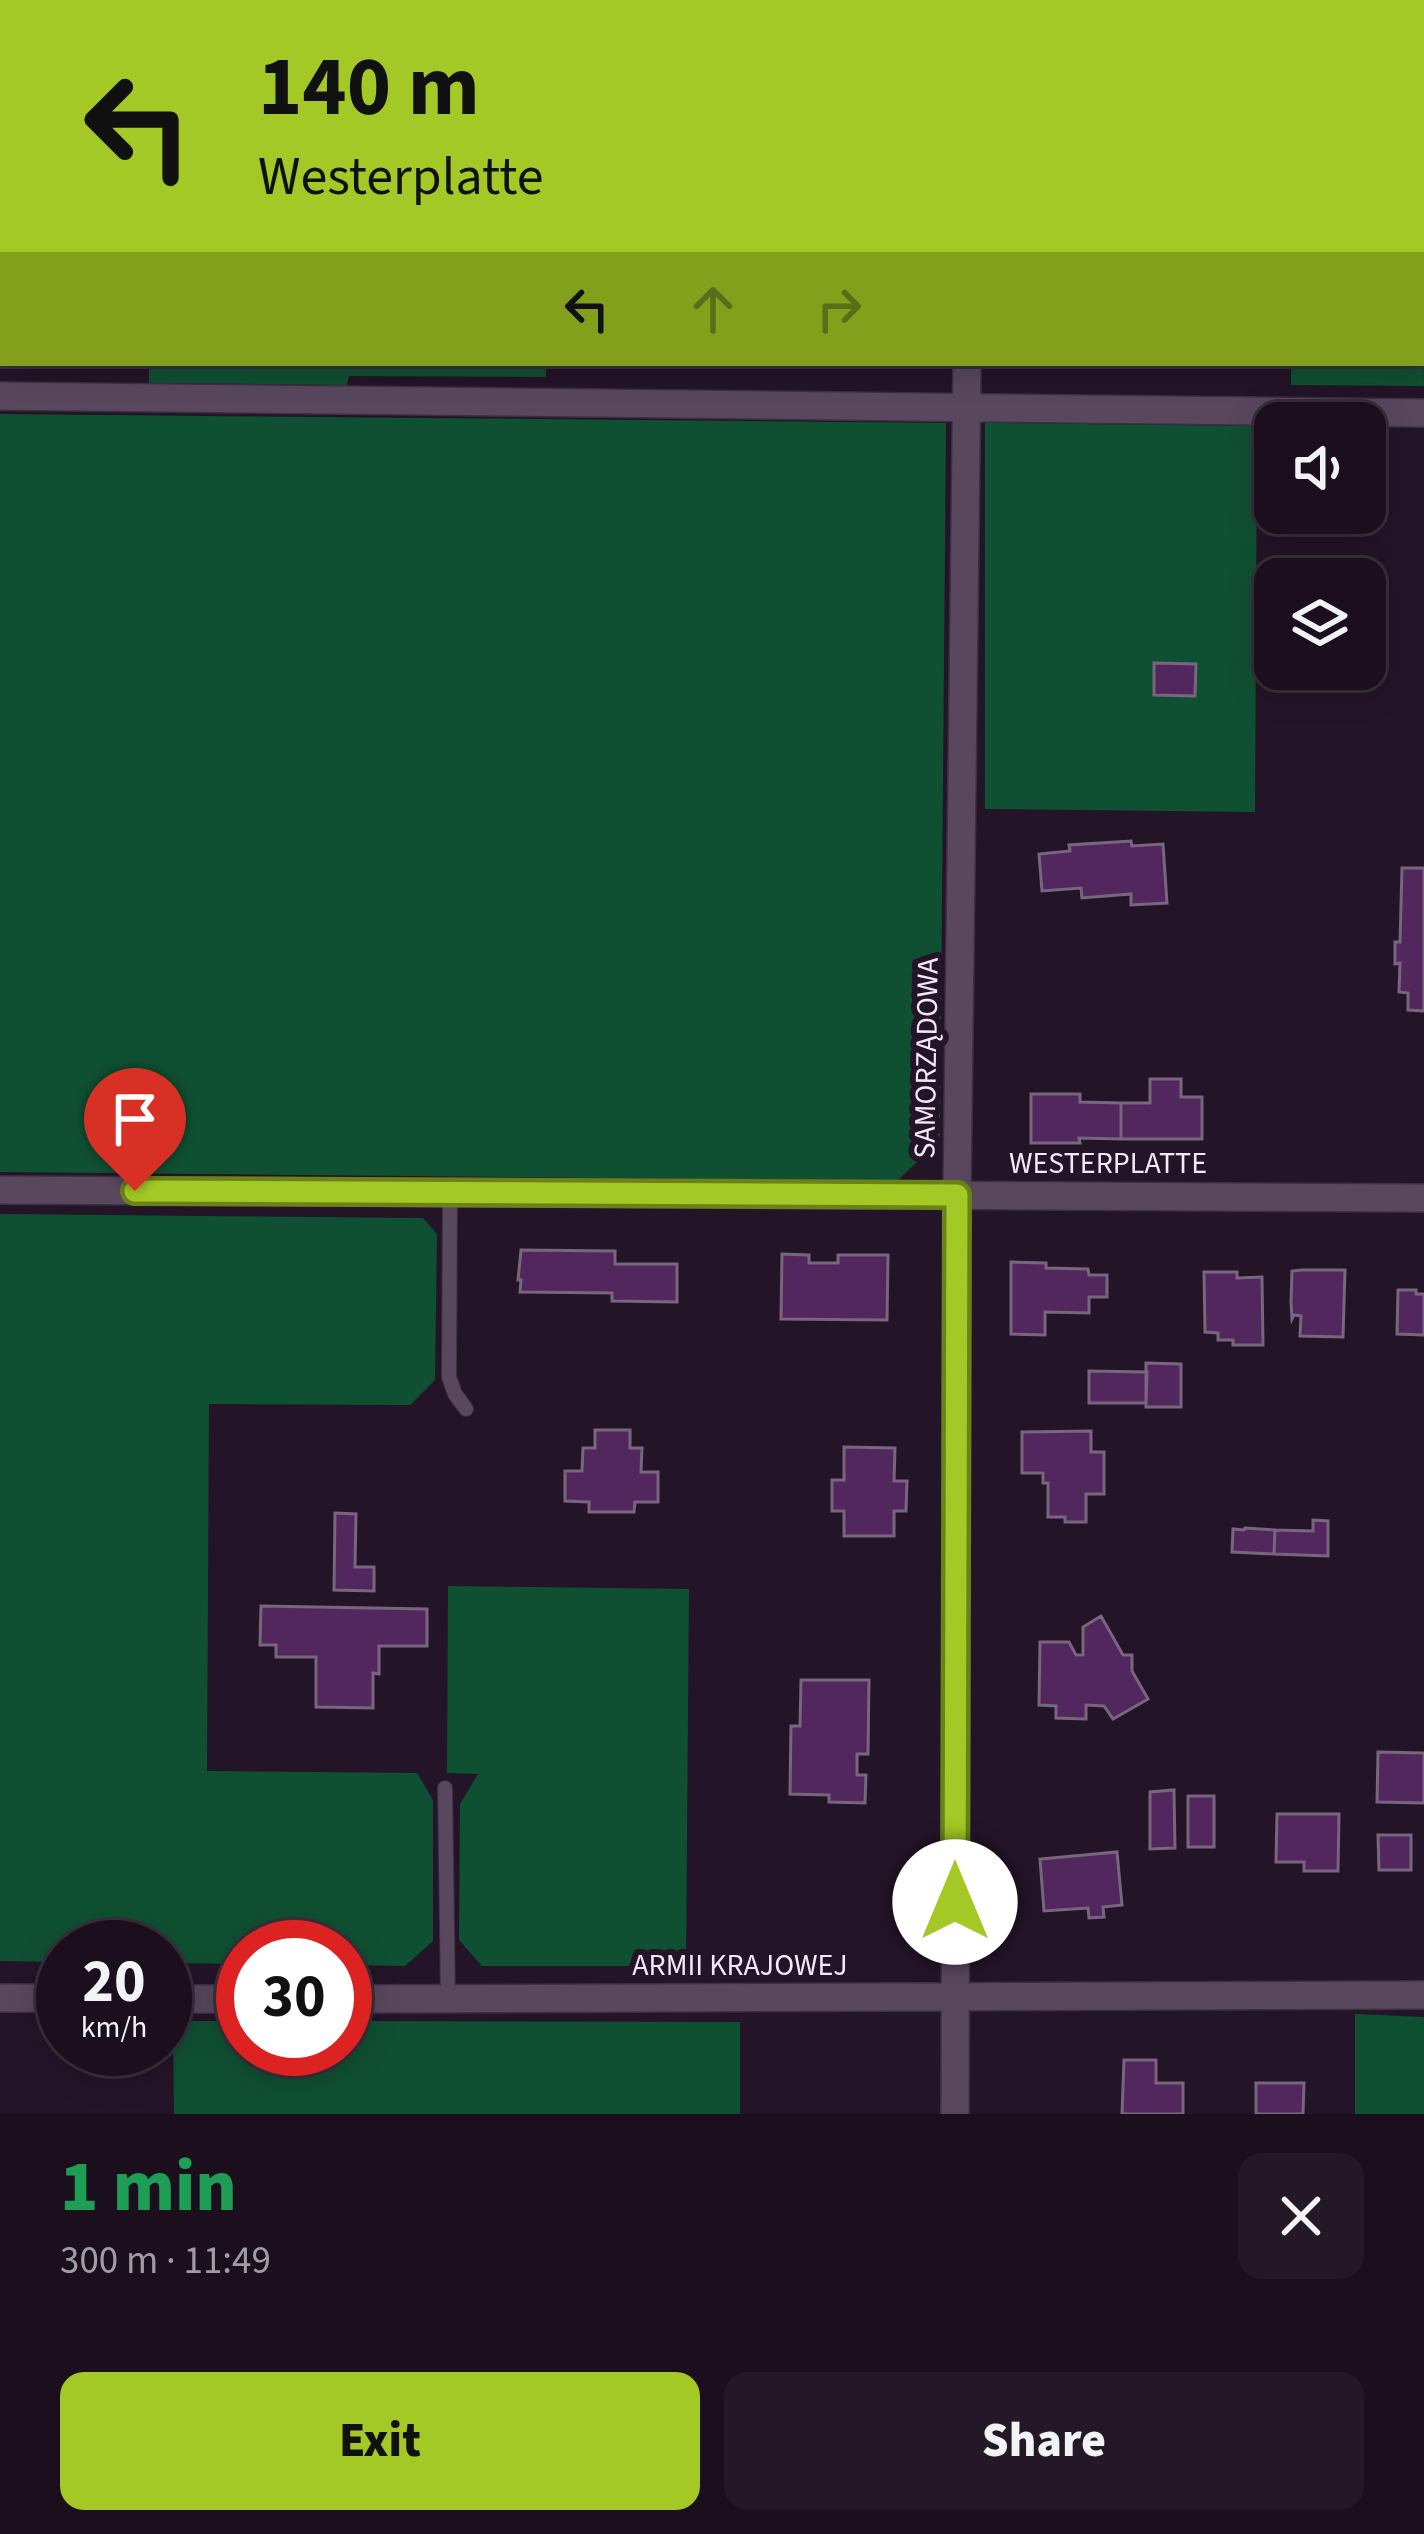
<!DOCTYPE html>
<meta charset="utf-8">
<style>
body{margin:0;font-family:"Source Sans 3",sans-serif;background:#241827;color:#f1f3f6;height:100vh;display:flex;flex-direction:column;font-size:45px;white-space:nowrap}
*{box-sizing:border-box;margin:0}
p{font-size:39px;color:#a09ca4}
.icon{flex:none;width:66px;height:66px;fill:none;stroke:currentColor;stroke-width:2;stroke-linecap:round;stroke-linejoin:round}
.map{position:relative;height:2114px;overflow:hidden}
.drawer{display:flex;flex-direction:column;background:#1b0f1e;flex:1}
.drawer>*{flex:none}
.banner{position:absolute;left:0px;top:0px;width:1425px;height:366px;box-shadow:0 6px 30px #0003,0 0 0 3px #392f3c;background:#a4c825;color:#111;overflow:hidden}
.buttons{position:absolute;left:1254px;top:402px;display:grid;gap:24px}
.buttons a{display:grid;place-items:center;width:132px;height:132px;border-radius:24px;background:#1b0f1e;box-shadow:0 6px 30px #0003,0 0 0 3px #392f3c;font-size:60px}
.speed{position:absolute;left:36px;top:1920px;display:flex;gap:24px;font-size:60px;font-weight:700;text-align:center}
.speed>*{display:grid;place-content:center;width:156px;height:156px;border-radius:50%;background:#1b0f1e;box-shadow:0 6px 30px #0003,0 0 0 3px #392f3c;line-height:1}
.speed small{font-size:30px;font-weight:400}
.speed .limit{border:18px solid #d22;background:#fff;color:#111}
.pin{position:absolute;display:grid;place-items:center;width:102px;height:102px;color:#fff;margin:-123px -51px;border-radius:50% 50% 50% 0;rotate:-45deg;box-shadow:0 0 12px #0007}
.pin .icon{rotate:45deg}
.me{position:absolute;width:132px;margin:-66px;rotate:0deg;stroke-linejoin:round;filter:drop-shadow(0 0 9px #0008)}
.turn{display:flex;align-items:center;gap:42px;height:252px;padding:0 60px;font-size:54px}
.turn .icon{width:156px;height:156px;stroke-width:2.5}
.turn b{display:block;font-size:84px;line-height:102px}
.lanes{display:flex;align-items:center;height:114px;padding:0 60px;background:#0003;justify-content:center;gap:60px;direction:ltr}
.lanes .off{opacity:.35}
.round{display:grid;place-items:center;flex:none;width:126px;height:126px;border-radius:24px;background:#241827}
.headline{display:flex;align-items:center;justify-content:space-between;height:204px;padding:0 60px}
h1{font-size:72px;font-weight:800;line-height:90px;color:#1e9e55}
.cta{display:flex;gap:24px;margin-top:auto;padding:24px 60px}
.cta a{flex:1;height:138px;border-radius:24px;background:#a4c825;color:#111;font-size:48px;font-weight:800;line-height:138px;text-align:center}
.cta a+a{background:#241827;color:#f1f3f6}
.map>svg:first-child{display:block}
</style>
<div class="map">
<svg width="1424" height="2114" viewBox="0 0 1424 2114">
<rect width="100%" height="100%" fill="#241428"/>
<!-- forest -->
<path fill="#105032" d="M 350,0 L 945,0 L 945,3 L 350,3 Z
M 1422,97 L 1424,386 L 1291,385 L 1291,363 L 1422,363 Z
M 149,363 L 546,363 L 546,377 L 349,376 L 347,385 L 149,383 Z
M 0,414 L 946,423 L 940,1140 L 897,1181 L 0,1172 Z
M 985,423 L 1257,426 L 1255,812 L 985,809 Z
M 0,1214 L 423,1218 L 437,1234 L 435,1380 L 410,1405 L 209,1404 L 207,1771 L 417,1773 L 433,1800 L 433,1941 L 405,1966 L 345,1965 L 345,1947 L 243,1947 L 243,1964 L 165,1963 L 165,1947 L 63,1947 L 63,1962 L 0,1961 Z
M 448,1586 L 689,1589 L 686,1966 L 482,1966 L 459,1940 L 460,1804 L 478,1774 L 447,1773 Z
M 1355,2014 L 1424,2017 L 1424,2114 L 1355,2114 Z
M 173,2021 L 243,2021 L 243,2049 L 345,2049 L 345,2021 L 740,2022 L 740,2114 L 174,2114 Z"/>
<!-- building -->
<path fill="#52275e" stroke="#78657e" stroke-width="3" d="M 1154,663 L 1196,664 L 1195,696 L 1154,695 Z
M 1131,841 L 1132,846 L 1163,844 L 1167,903 L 1131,905 L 1131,894 L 1082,898 L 1081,888 L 1042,891 L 1039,854 L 1070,851 L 1069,845 Z
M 1402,868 L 1424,868 L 1424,1011 L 1408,1010 L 1408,993 L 1399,992 L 1400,963 L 1395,964 L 1395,942 L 1400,942 Z
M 1150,1079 L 1181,1079 L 1181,1097 L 1202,1097 L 1202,1139 L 1121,1139 L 1121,1103 L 1150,1103 Z
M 1031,1094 L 1080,1094 L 1080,1102 L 1121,1103 L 1121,1139 L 1079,1138 L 1080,1143 L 1031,1143 Z
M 521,1250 L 615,1251 L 615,1264 L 677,1264 L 677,1302 L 612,1301 L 612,1293 L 520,1292 L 521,1280 L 518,1280 Z
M 782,1254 L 809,1255 L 809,1263 L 838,1263 L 838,1255 L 888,1255 L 887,1320 L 781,1319 Z
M 1011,1262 L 1046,1263 L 1046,1268 L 1088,1269 L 1089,1275 L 1107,1275 L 1107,1297 L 1089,1297 L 1089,1313 L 1045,1312 L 1045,1335 L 1011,1334 Z
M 1301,1270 L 1345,1270 L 1343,1337 L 1300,1336 L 1301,1316 L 1294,1315 L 1292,1319 L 1291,1302 L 1292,1271 Z
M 1204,1272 L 1237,1272 L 1237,1278 L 1262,1277 L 1263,1345 L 1233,1345 L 1233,1340 L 1218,1340 L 1218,1333 L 1205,1332 Z
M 1398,1290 L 1416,1290 L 1416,1294 L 1424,1294 L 1424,1335 L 1397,1334 Z
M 1146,1363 L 1181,1364 L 1181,1407 L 1146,1407 Z
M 1089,1371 L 1147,1372 L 1146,1403 L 1089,1403 Z
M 595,1430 L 630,1430 L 630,1448 L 642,1448 L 641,1472 L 658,1472 L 658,1502 L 635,1502 L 634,1512 L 589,1512 L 589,1502 L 565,1501 L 565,1471 L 582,1471 L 583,1448 L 595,1448 Z
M 1091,1431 L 1091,1452 L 1104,1452 L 1104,1494 L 1086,1494 L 1086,1522 L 1065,1522 L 1065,1517 L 1048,1517 L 1048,1483 L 1043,1483 L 1043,1473 L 1022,1473 L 1022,1432 Z
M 844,1447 L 895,1448 L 894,1481 L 907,1481 L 906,1511 L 894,1511 L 894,1536 L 844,1536 L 844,1511 L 832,1511 L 832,1480 L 844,1480 Z
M 335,1513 L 356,1514 L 355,1567 L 374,1567 L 374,1591 L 334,1590 Z
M 1313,1520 L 1328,1521 L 1328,1556 L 1274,1554 L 1275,1530 L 1313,1531 Z
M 1245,1528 L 1275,1530 L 1274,1554 L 1232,1552 L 1233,1529 L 1244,1530 Z
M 261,1606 L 427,1609 L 427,1646 L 379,1646 L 379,1674 L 373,1673 L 373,1708 L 316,1707 L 316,1657 L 276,1657 L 276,1645 L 260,1645 Z
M 1101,1616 L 1123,1655 L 1132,1655 L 1132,1671 L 1148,1699 L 1113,1719 L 1104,1706 L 1086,1705 L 1086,1719 L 1056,1718 L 1056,1706 L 1039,1705 L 1040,1642 L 1069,1642 L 1076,1655 L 1083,1655 L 1083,1627 Z
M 801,1680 L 869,1680 L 868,1754 L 857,1754 L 857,1775 L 866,1775 L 865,1803 L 829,1802 L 829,1795 L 790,1794 L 791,1726 L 800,1726 Z
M 1378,1752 L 1424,1753 L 1424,1803 L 1377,1802 Z
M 1174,1790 L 1175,1848 L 1150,1849 L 1150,1792 Z
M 1188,1796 L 1214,1796 L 1214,1847 L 1188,1847 Z
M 1277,1814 L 1339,1814 L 1338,1871 L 1304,1871 L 1304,1862 L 1276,1862 Z
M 1378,1835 L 1411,1835 L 1411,1870 L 1379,1870 Z
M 1117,1852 L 1122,1905 L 1103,1907 L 1104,1917 L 1089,1918 L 1088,1908 L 1044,1911 L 1040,1859 Z
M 1124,2060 L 1156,2060 L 1156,2083 L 1183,2083 L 1183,2114 L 1122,2114 Z
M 1256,2083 L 1304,2083 L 1303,2114 L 1256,2114 Z"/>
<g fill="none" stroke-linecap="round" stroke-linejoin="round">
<defs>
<path id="service" d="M 0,1 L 105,3
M 450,1193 L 449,1377 L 455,1394 L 466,1409
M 445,1788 L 448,1999"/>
<path id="minor" d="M 969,3 L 969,0
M 0,396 L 1424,413
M 0,1190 L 1424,1198
M 0,1998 L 63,1998
M 165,1999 L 243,1999
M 345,1999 L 1424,1995
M 955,2114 L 957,1195 L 967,363"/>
</defs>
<!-- service casing -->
<use href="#service" stroke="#3b303f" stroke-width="16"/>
<!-- minor casing -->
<use href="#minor" stroke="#3b303f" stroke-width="30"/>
<!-- service -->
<use href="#service" stroke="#59475e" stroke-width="14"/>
<!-- minor -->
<use href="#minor" stroke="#59475e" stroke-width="27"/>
</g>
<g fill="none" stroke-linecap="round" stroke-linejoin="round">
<defs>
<path id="route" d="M 135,1191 L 957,1195 L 955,1902"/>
</defs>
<!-- route casing -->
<use href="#route" stroke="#6b8218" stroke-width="30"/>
<!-- route -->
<use href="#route" stroke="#a4c825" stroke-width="21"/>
</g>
<g text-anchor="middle" stroke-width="12" stroke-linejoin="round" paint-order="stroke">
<!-- street labels -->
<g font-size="30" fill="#f4e8f7" stroke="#241428">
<text transform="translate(926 1058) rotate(-89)" y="10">SAMORZĄDOWA</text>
<text x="1108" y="1173">WESTERPLATTE</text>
<text x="740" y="1975">ARMII KRAJOWEJ</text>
</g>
</g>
</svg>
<div class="buttons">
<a><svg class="icon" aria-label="sound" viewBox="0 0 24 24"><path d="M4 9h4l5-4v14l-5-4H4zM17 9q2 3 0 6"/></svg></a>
<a><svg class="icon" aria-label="layers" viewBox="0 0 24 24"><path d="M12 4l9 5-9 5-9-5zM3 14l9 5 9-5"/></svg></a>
</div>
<div class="speed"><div>20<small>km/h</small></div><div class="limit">30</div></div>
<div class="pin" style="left:135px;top:1191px;background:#d93025"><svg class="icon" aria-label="arrive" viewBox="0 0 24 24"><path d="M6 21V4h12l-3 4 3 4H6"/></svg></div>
<svg class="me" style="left:955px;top:1902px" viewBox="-20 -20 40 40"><circle r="19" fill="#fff"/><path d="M0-13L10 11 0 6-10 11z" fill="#a4c825"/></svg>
<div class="banner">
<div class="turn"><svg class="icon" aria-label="left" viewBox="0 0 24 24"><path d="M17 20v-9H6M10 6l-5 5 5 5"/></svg><div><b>140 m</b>Westerplatte</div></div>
<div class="lanes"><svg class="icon" aria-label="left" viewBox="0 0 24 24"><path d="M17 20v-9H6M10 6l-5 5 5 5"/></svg><svg class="icon off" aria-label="ahead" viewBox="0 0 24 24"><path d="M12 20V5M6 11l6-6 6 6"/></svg><svg class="icon off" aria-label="right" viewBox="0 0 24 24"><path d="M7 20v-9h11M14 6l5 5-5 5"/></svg></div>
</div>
</div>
<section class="drawer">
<div class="headline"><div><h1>1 min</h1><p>300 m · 11:49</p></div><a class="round"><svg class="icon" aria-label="close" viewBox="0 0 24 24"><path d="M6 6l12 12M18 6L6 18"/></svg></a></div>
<div class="cta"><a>Exit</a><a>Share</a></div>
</section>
